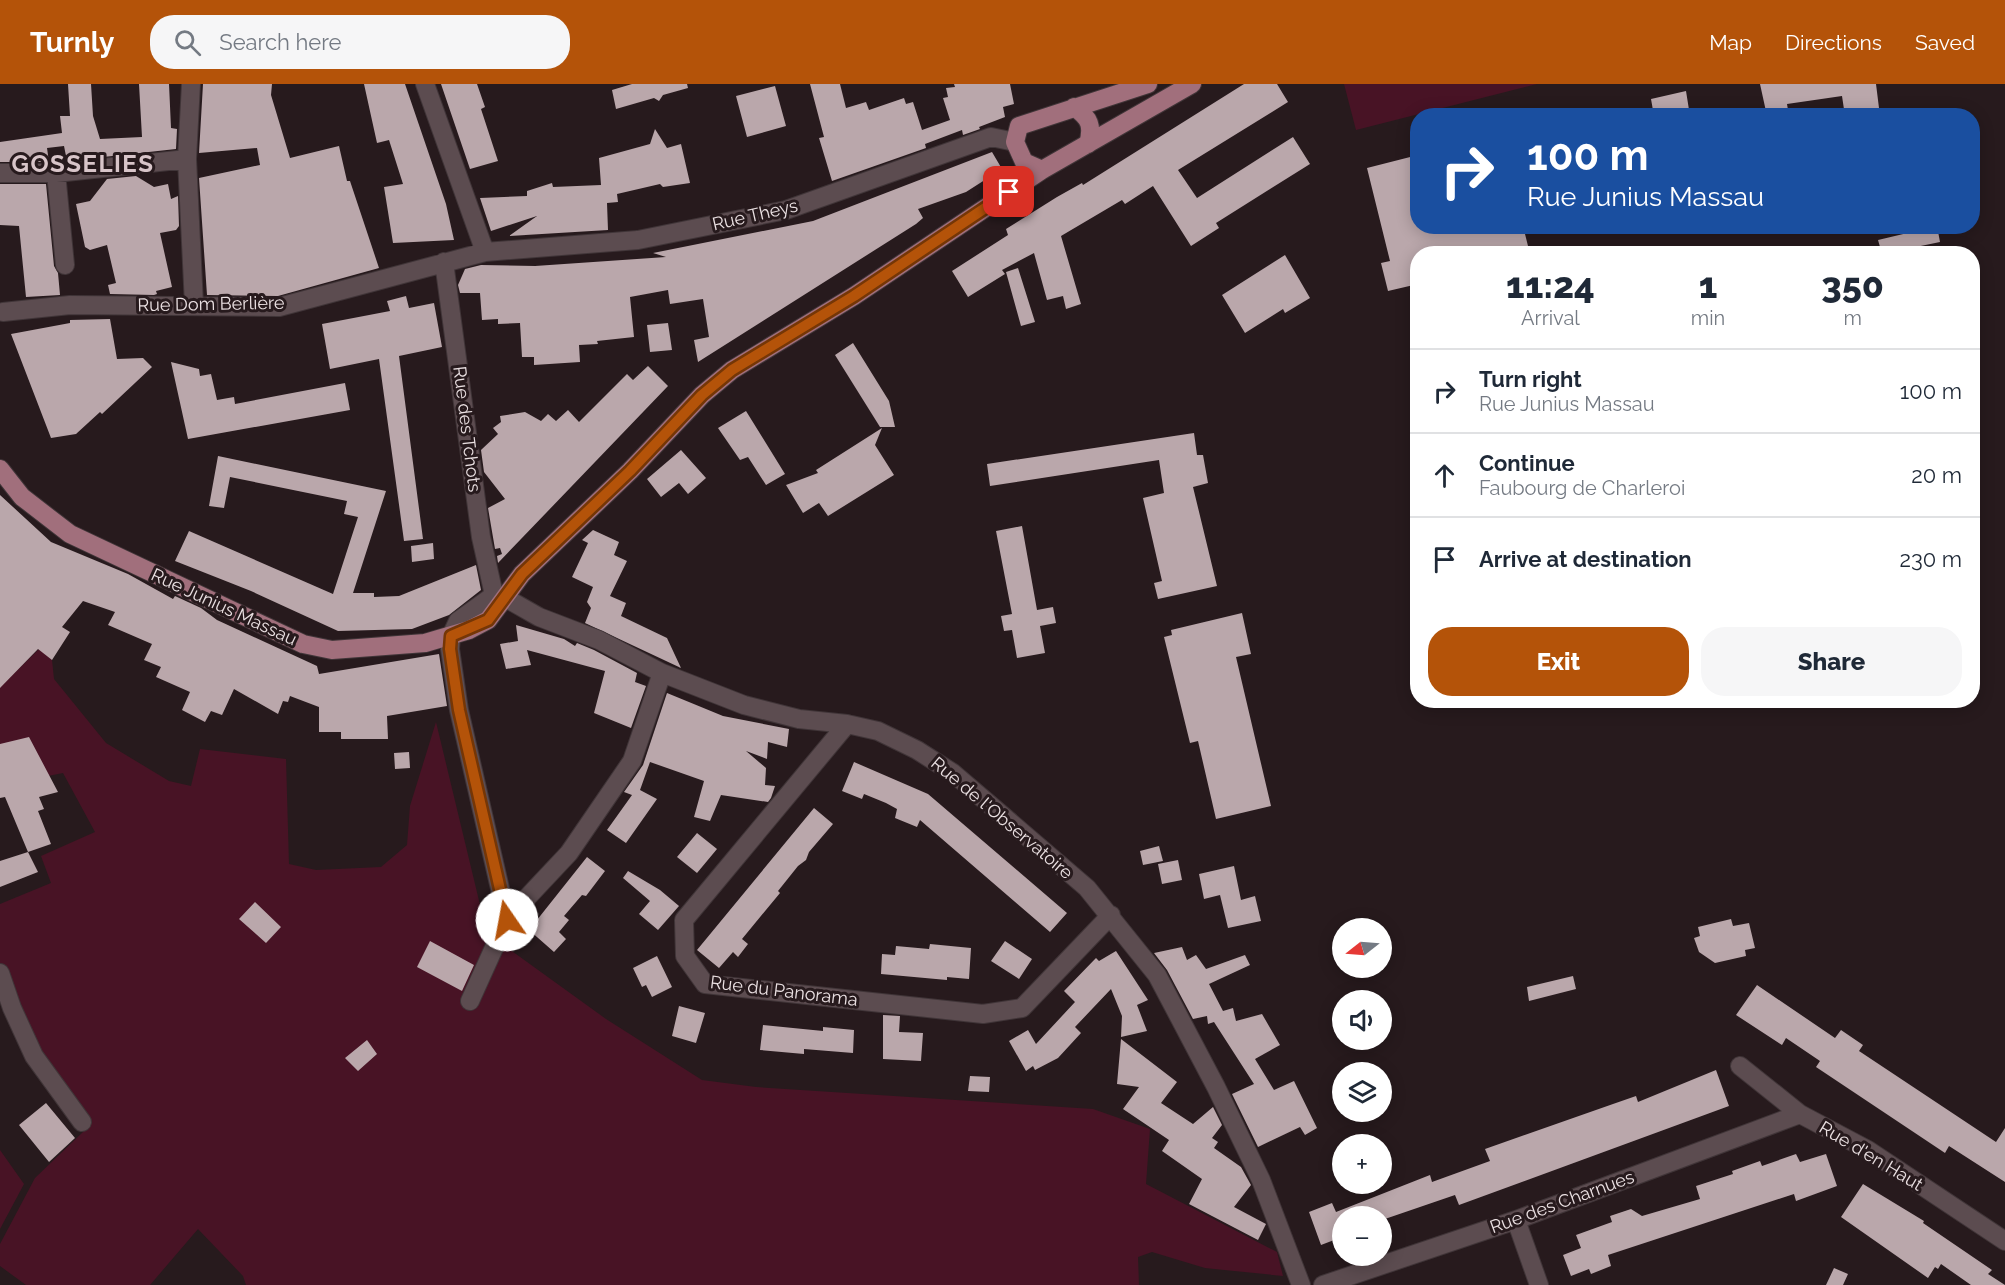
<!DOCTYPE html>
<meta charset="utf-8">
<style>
body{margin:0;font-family:Raleway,sans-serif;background:#f6f6f7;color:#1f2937;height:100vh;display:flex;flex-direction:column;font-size:22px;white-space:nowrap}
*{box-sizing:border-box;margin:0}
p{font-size:20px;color:#747a83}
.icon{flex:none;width:33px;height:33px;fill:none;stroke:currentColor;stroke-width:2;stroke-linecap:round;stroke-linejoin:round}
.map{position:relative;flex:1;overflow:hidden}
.panel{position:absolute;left:1410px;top:162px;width:570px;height:462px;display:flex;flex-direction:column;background:#fff;border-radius:24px;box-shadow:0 3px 15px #0003}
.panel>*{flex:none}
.hud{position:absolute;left:1410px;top:24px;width:570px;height:126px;border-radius:24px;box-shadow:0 3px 15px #0003;background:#1a4fa0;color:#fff;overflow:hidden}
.needle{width:39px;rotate:253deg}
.buttons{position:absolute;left:1332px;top:834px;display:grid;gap:12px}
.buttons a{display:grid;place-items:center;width:60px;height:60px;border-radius:50%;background:#fff;box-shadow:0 3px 15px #0003;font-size:30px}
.pin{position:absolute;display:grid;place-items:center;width:51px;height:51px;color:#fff;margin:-26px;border-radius:12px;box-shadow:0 3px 9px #0006}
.me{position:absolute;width:66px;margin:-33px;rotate:348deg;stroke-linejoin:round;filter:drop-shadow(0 0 4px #0008)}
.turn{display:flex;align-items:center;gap:21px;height:126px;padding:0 18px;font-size:27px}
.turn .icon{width:78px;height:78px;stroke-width:2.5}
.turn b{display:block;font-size:42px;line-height:51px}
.eta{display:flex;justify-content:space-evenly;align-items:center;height:102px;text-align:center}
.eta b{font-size:36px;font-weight:800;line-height:42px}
.button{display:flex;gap:12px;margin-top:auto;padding:12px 18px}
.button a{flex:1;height:69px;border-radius:24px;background:#b45309;color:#fff;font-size:24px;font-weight:800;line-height:69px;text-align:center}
.button a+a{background:#f6f6f7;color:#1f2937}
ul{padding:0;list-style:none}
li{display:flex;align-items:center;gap:18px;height:84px;padding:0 18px;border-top:2px solid #e0e1e3}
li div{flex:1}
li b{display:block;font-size:22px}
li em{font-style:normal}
header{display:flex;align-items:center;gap:36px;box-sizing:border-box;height:84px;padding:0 30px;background:#b45309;color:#fff}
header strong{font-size:28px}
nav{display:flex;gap:33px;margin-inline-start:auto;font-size:21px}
.search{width:420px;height:54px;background:#f6f6f7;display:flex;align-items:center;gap:15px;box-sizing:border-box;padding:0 21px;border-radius:24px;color:#747a83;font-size:22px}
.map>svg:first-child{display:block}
</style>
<header>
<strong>Turnly</strong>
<div class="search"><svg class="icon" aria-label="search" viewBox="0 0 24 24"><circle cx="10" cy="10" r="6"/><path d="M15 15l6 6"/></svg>Search here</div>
<nav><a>Map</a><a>Directions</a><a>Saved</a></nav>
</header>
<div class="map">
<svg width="2005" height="1201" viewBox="0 0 2005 1201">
<rect width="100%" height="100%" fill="#271a1d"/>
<!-- green -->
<path fill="#481325" d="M 1344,0 L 1537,0 L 1356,46 Z
M 39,565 L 52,576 L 54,595 L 106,659 L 169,697 L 191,702 L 200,665 L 286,675 L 289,780 L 316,786 L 381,783 L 407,761 L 410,722 L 436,638 L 482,829 L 507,835 L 498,857 L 606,935 L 702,996 L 756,1003 L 1093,1025 L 1150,1045 L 1146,1100 L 1277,1168 L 1283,1192 L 1205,1184 L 1152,1168 L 1138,1173 L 1139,1201 L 246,1201 L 243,1192 L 198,1145 L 150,1201 L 26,1201 L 0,1182 L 0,1160 L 35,1094 L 83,1048 L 78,1032 L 48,991 L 0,889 L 0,820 L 51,799 L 41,772 L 95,748 L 63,689 L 43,693 L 0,662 L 0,603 Z
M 0,1066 L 24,1100 L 0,1145 Z"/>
<!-- building -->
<path fill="#baa7ab" d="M 68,0 L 91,0 L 93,32 L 100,55 L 142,53 L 139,0 L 169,0 L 171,44 L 177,45 L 176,65 L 67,77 L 64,62 L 47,64 L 49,78 L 0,78 L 0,58 L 62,49 L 60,32 L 70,32 Z
M 203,0 L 272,0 L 271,11 L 290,74 L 339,62 L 347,97 L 350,97 L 379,184 L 278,212 L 207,211 L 199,94 L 260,81 L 257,64 L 199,69 Z
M 364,0 L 405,0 L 446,120 L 454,156 L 393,159 L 384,103 L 403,100 L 389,56 L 377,59 Z
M 441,0 L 477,0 L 485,23 L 481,25 L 498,77 L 470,85 Z
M 632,0 L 687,0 L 688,4 L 663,11 L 659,17 L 654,14 L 616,25 L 612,6 Z
M 810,0 L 840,0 L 846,24 L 866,18 L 869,26 L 904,14 L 906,20 L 913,18 L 922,46 L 950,36 L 943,14 L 948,13 L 946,4 L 955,3 L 954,0 L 1010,0 L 1014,20 L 1003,23 L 1005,33 L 979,43 L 980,45 L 963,51 L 962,46 L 925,60 L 926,64 L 832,97 L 819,54 L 824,53 Z
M 1244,0 L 1277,0 L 1288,18 L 1178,86 L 1197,114 L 1293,53 L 1310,80 L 1216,139 L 1219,144 L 1191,162 L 1153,102 L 1125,120 L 1122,116 L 1061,152 L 1081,220 L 1066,225 L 1063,212 L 1047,216 L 1034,169 L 1002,186 L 1005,190 L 968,213 L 952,187 L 1008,151 L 1006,145 L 1057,113 L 1082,99 L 1083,101 Z
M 1760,0 L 1876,0 L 1880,32 L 1845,32 L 1842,12 L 1787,20 L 1789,32 L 1767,32 Z
M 775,2 L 786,42 L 747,53 L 736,12 Z
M 1686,7 L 1690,32 L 1654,32 L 1651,15 Z
M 655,45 L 667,64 L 681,60 L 690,99 L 663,103 L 660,100 L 617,110 L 618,118 L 607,119 L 608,146 L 509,152 L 537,132 L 491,147 L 480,114 L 527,112 L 527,107 L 552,99 L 553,103 L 601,101 L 599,74 L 650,60 Z
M 992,68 L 1002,85 L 966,108 L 918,125 L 923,134 L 916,140 L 698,278 L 694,256 L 709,253 L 703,215 L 670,220 L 668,206 L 630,213 L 634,253 L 597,257 L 598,260 L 579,261 L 580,278 L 534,281 L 534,273 L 522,273 L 520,239 L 498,240 L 498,235 L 482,236 L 480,209 L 460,209 L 458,201 L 465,185 L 481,181 L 535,182 L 666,173 L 653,169 L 813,137 Z
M 1418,71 L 1418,142 L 1523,142 L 1530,170 L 1418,170 L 1418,200 L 1388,207 L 1381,179 L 1390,177 L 1367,84 Z
M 136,92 L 154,103 L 168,100 L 171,115 L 178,112 L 179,142 L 176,146 L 160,149 L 172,203 L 156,207 L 157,210 L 154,211 L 110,210 L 108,201 L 116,199 L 107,161 L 90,166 L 85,163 L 76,120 L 90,117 L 107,95 Z
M 0,100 L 46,100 L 54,182 L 58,189 L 60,211 L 26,213 L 19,142 L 0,141 Z
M 1937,142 L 1940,158 L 1882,170 L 1878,156 Z
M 1285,171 L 1310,214 L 1285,229 L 1283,225 L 1245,249 L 1222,211 Z
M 1018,184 L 1035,238 L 1021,242 L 1006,188 Z
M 406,212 L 409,224 L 434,219 L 442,263 L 399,272 L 423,455 L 404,457 L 379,275 L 330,285 L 322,240 L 390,227 L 387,217 Z
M 110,235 L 117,275 L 143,274 L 152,283 L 102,330 L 100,328 L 76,350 L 51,354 L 11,250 L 70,239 L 70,236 Z
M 668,239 L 672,266 L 650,268 L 647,241 Z
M 853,259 L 889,317 L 895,343 L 880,343 L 835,271 Z
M 171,278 L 199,285 L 200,292 L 211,290 L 217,316 L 234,313 L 235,320 L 345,299 L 350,326 L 188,355 Z
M 648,282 L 668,302 L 498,479 L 497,472 L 502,470 L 500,464 L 495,465 L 488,424 L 505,415 L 484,388 L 481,366 L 498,350 L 493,344 L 501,338 L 500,332 L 525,328 L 541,337 L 548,330 L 556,337 L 568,326 L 579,338 L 627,290 L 633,296 Z
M 746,327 L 785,390 L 766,401 L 748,373 L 740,376 L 718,344 Z
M 882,344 L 875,361 L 894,391 L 828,432 L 819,419 L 803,429 L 786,401 L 818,389 L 816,386 Z
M 1194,349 L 1197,371 L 1203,371 L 1208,399 L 1193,403 L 1217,502 L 1158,515 L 1154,499 L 1162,497 L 1143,414 L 1164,409 L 1159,376 L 990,402 L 987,380 Z
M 681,366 L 706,394 L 688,410 L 679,399 L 661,413 L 647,395 Z
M 218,372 L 386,407 L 353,509 L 374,509 L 374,513 L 399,512 L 476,481 L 481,506 L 449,531 L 412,545 L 338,547 L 251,507 L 175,477 L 189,447 L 333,510 L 358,433 L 344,430 L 347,417 L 230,393 L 224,424 L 209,422 Z
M 0,411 L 51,458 L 128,490 L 173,515 L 175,512 L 201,524 L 217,536 L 317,582 L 319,590 L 439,570 L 447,622 L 387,632 L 388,655 L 341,655 L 341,648 L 319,648 L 319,623 L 290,612 L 288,618 L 283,617 L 278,630 L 234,605 L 222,631 L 211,627 L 205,638 L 182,626 L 190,608 L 156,593 L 161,583 L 144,576 L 152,560 L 108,541 L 115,528 L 83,517 L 62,543 L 70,548 L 52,576 L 38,565 L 0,604 Z
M 1022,442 L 1037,526 L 1053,523 L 1056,539 L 1040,542 L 1045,569 L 1017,574 L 1012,546 L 1004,547 L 1001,532 L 1012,530 L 996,447 Z
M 593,446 L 619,458 L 614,471 L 627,477 L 610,512 L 626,519 L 621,532 L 667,554 L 681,584 L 585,539 L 591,524 L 587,518 L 593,503 L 572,493 L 588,459 L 582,456 Z
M 433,459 L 434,475 L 412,478 L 411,462 Z
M 1242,529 L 1251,570 L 1236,573 L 1271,722 L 1216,735 L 1198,657 L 1190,659 L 1164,553 L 1172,551 L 1171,546 Z
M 516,541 L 564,555 L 575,562 L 577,559 L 594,566 L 637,589 L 635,598 L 646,602 L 631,644 L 594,629 L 605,587 L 527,566 L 531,581 L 506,585 L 500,560 L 518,557 Z
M 667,609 L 723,632 L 789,645 L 787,663 L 768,658 L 767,675 L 746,667 L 766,684 L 765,701 L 775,702 L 771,714 L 768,718 L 721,711 L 710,737 L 694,733 L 704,697 L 650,678 L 640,706 L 657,715 L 626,759 L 607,746 L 632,711 L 624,708 L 643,681 Z
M 29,653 L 58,708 L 39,713 L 44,725 L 38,727 L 51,760 L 28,768 L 5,713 L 0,714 L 0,660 Z
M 409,668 L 410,684 L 395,685 L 394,669 Z
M 854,678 L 928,710 L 1067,829 L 1050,848 L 920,736 L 917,743 L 895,734 L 897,725 L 886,719 L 864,710 L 862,715 L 842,707 Z
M 814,724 L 833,740 L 809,768 L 806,776 L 798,782 L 778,807 L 780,809 L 742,855 L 748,860 L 738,873 L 733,868 L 719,884 L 697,866 Z
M 697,749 L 717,765 L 697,789 L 677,773 Z
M 1159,762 L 1163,777 L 1143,781 L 1140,767 Z
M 28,768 L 38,788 L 0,803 L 0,777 Z
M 587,773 L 605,787 L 586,812 L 582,811 L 564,832 L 569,836 L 559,848 L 566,855 L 554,868 L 529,846 Z
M 1178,776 L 1182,796 L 1162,800 L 1158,780 Z
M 1234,782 L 1241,816 L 1255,812 L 1261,837 L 1228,844 L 1220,811 L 1204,815 L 1199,790 Z
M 628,787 L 660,806 L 679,822 L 658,846 L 639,830 L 650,817 L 623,794 Z
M 255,818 L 281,843 L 266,859 L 239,835 Z
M 1731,835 L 1733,842 L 1749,839 L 1755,864 L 1745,866 L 1746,872 L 1715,879 L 1699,868 L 1694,854 L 1700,852 L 1698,843 Z
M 430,857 L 474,881 L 462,907 L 417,883 Z
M 1005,857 L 1032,875 L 1019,895 L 991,877 Z
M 930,860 L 971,864 L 969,895 L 947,893 L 947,896 L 881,890 L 882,870 L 895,871 L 896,862 L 929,865 Z
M 1182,863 L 1187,876 L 1196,871 L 1206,885 L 1245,871 L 1250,881 L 1209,900 L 1223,927 L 1233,924 L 1236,937 L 1262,930 L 1280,961 L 1255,975 L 1274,1006 L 1294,997 L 1317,1044 L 1305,1051 L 1300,1043 L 1258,1063 L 1232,1010 L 1254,1000 L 1214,938 L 1208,940 L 1207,932 L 1193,935 L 1167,886 L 1154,869 Z
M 1116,867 L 1148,916 L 1137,921 L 1147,947 L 1121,953 L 1122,932 L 1111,905 L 1075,943 L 1081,949 L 1058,974 L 1035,986 L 1033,982 L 1026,987 L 1009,957 L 1028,946 L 1036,960 L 1075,918 L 1064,907 L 1096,874 L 1099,877 Z
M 657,872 L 672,903 L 652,913 L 646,901 L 642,903 L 633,884 Z
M 1573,892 L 1576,905 L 1529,917 L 1527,903 Z
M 1757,901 L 1835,954 L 1841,946 L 1863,961 L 1859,967 L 1996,1058 L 2005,1044 L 2005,1098 L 1949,1062 L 1945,1069 L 1816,983 L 1820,977 L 1786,954 L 1782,961 L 1736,931 Z
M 679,922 L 705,929 L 696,959 L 672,952 Z
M 883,931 L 900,932 L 899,948 L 923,949 L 921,977 L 883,975 Z
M 763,941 L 823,947 L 823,943 L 854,946 L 853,969 L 804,965 L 804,970 L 760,966 Z
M 1121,955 L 1177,998 L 1161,1019 L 1193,1040 L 1213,1023 L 1222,1041 L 1212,1054 L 1218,1058 L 1214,1064 L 1241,1083 L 1251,1101 L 1234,1123 L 1266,1140 L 1258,1156 L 1189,1120 L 1202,1095 L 1162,1067 L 1169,1056 L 1123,1025 L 1139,1003 L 1117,1000 Z
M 367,956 L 377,970 L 358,987 L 345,974 Z
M 1716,986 L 1729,1022 L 1459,1121 L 1455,1111 L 1382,1136 L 1382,1132 L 1342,1132 L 1342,1153 L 1321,1161 L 1309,1128 L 1332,1119 L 1336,1128 L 1430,1091 L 1432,1098 L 1490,1077 L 1485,1065 L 1613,1020 L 1636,1012 L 1638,1018 Z
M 970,992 L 990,993 L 989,1008 L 968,1007 Z
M 46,1019 L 75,1054 L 49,1078 L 19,1041 Z
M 1796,1070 L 1800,1078 L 1826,1070 L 1837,1102 L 1796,1117 L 1794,1110 L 1608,1171 L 1611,1182 L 1591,1190 L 1589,1185 L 1571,1192 L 1563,1171 L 1581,1164 L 1576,1151 L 1612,1138 L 1610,1132 L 1631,1125 L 1642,1132 L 1700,1115 L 1696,1102 L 1733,1090 L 1732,1087 L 1760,1077 L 1762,1082 Z
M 1863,1100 L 1924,1137 L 1923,1139 L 1992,1186 L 1988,1190 L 2005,1201 L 1971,1201 L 1941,1180 L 1938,1185 L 1935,1183 L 1928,1194 L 1841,1133 Z
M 1834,1184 L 1848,1190 L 1843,1201 L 1826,1201 Z"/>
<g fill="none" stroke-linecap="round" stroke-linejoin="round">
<defs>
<path id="minor" d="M 191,0 L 187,75 L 194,221
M 425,0 L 485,168
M 0,89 L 56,89 L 187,75
M 56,89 L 65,181
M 444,178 L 481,453 L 494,511
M 3,228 L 70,221 L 279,223 L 485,168 L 638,156 L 786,126 L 991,53 L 1015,58
M 494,511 L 504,513 L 539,533 L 599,556 L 662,589 L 744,621 L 799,635 L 847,640 L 878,647 L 917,666 L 953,689 L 1087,804 L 1157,891 L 1216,1003 L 1261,1096 L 1301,1201
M 494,511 L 458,537 L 451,552 L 450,565 L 459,626 L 507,835
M 847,640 L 684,836 L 685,872 L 705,900 L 983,930 L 1022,924 L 1111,831
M 0,889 L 12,924 L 34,972 L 82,1038
M 470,917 L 507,835 L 569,769 L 632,677 L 662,589
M 1740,982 L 1800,1030 L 1868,1066 L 2005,1157
M 1516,1136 L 1539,1201
M 1323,1201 L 1516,1136 L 1800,1030"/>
<path id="major" d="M 1074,23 C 1090,34 1093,42 1088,60
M 1042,86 L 1024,78 L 1015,58 L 1019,42 L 1148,0
M 0,385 L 22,413 L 70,450 L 303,560 L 332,566 L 425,559 L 469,546 L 488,536 L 522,490 L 630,387 L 702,311 L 732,286 L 854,212 L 1042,86 L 1192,0"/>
</defs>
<!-- minor casing -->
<use href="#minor" stroke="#403538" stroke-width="20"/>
<!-- major casing -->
<use href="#major" stroke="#403538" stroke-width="20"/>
<!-- minor -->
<use href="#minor" stroke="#5c4c50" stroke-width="18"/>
<!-- major -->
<use href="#major" stroke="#a16f7c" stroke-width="18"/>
</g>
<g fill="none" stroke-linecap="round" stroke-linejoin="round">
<defs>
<path id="route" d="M 507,836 L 459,626 L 450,565 L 451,552 L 488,536 L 522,490 L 630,387 L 702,311 L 732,286 L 854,212 L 1009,108"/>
</defs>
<!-- route casing -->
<use href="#route" stroke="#753606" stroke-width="15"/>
<!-- route -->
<use href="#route" stroke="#b45309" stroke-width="10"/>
</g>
<g text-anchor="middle" stroke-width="6" stroke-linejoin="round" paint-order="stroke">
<!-- street labels -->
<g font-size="18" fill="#eae0e2" stroke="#271a1d">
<text transform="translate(755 131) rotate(-13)" y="6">Rue Theys</text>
<text transform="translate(211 220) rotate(-1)" y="6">Rue Dom Berlière</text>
<text transform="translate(467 345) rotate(83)" y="6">Rue des Tchots</text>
<text transform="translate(224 523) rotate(25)" y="6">Rue Junius Massau</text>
<text transform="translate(1002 734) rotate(40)" y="6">Rue de l'Observatoire</text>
<text transform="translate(784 907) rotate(7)" y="6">Rue du Panorama</text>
<text transform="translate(1871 1072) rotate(31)" y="6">Rue d'en Haut</text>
<text transform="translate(1562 1118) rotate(-20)" y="6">Rue des Charnues</text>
</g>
<!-- district labels -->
<g font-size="24" font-weight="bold" letter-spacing="1.5" fill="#d8c5c9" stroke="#271a1d">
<text x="83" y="88">GOSSELIES</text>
</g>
</g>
</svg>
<div class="buttons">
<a><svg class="needle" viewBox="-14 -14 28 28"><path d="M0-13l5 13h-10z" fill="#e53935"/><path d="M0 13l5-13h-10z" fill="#747a83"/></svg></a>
<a><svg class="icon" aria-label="sound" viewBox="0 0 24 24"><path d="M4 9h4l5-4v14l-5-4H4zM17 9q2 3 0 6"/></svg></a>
<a><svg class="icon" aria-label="layers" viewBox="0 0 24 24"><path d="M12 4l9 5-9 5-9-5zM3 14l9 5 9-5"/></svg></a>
<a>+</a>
<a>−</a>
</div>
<div class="pin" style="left:1009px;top:108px;background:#d93025"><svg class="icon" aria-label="arrive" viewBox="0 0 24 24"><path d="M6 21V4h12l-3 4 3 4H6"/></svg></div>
<svg class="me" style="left:507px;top:836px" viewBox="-20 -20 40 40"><circle r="19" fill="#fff"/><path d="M0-13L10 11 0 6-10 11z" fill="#b45309"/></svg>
<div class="hud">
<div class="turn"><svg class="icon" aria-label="right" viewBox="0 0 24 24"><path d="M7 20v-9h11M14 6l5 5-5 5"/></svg><div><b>100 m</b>Rue Junius Massau</div></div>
</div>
<section class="panel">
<div class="eta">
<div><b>11:24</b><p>Arrival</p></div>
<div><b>1</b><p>min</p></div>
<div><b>350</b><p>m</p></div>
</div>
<ul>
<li><svg class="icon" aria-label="right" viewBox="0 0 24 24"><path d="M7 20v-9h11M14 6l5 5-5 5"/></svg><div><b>Turn right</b><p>Rue Junius Massau</p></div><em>100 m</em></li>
<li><svg class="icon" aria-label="ahead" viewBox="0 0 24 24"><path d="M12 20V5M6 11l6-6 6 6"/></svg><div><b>Continue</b><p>Faubourg de Charleroi</p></div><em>20 m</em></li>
<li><svg class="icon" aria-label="arrive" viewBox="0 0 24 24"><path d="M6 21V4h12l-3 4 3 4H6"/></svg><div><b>Arrive at destination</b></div><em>230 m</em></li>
</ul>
<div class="button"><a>Exit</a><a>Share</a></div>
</section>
</div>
